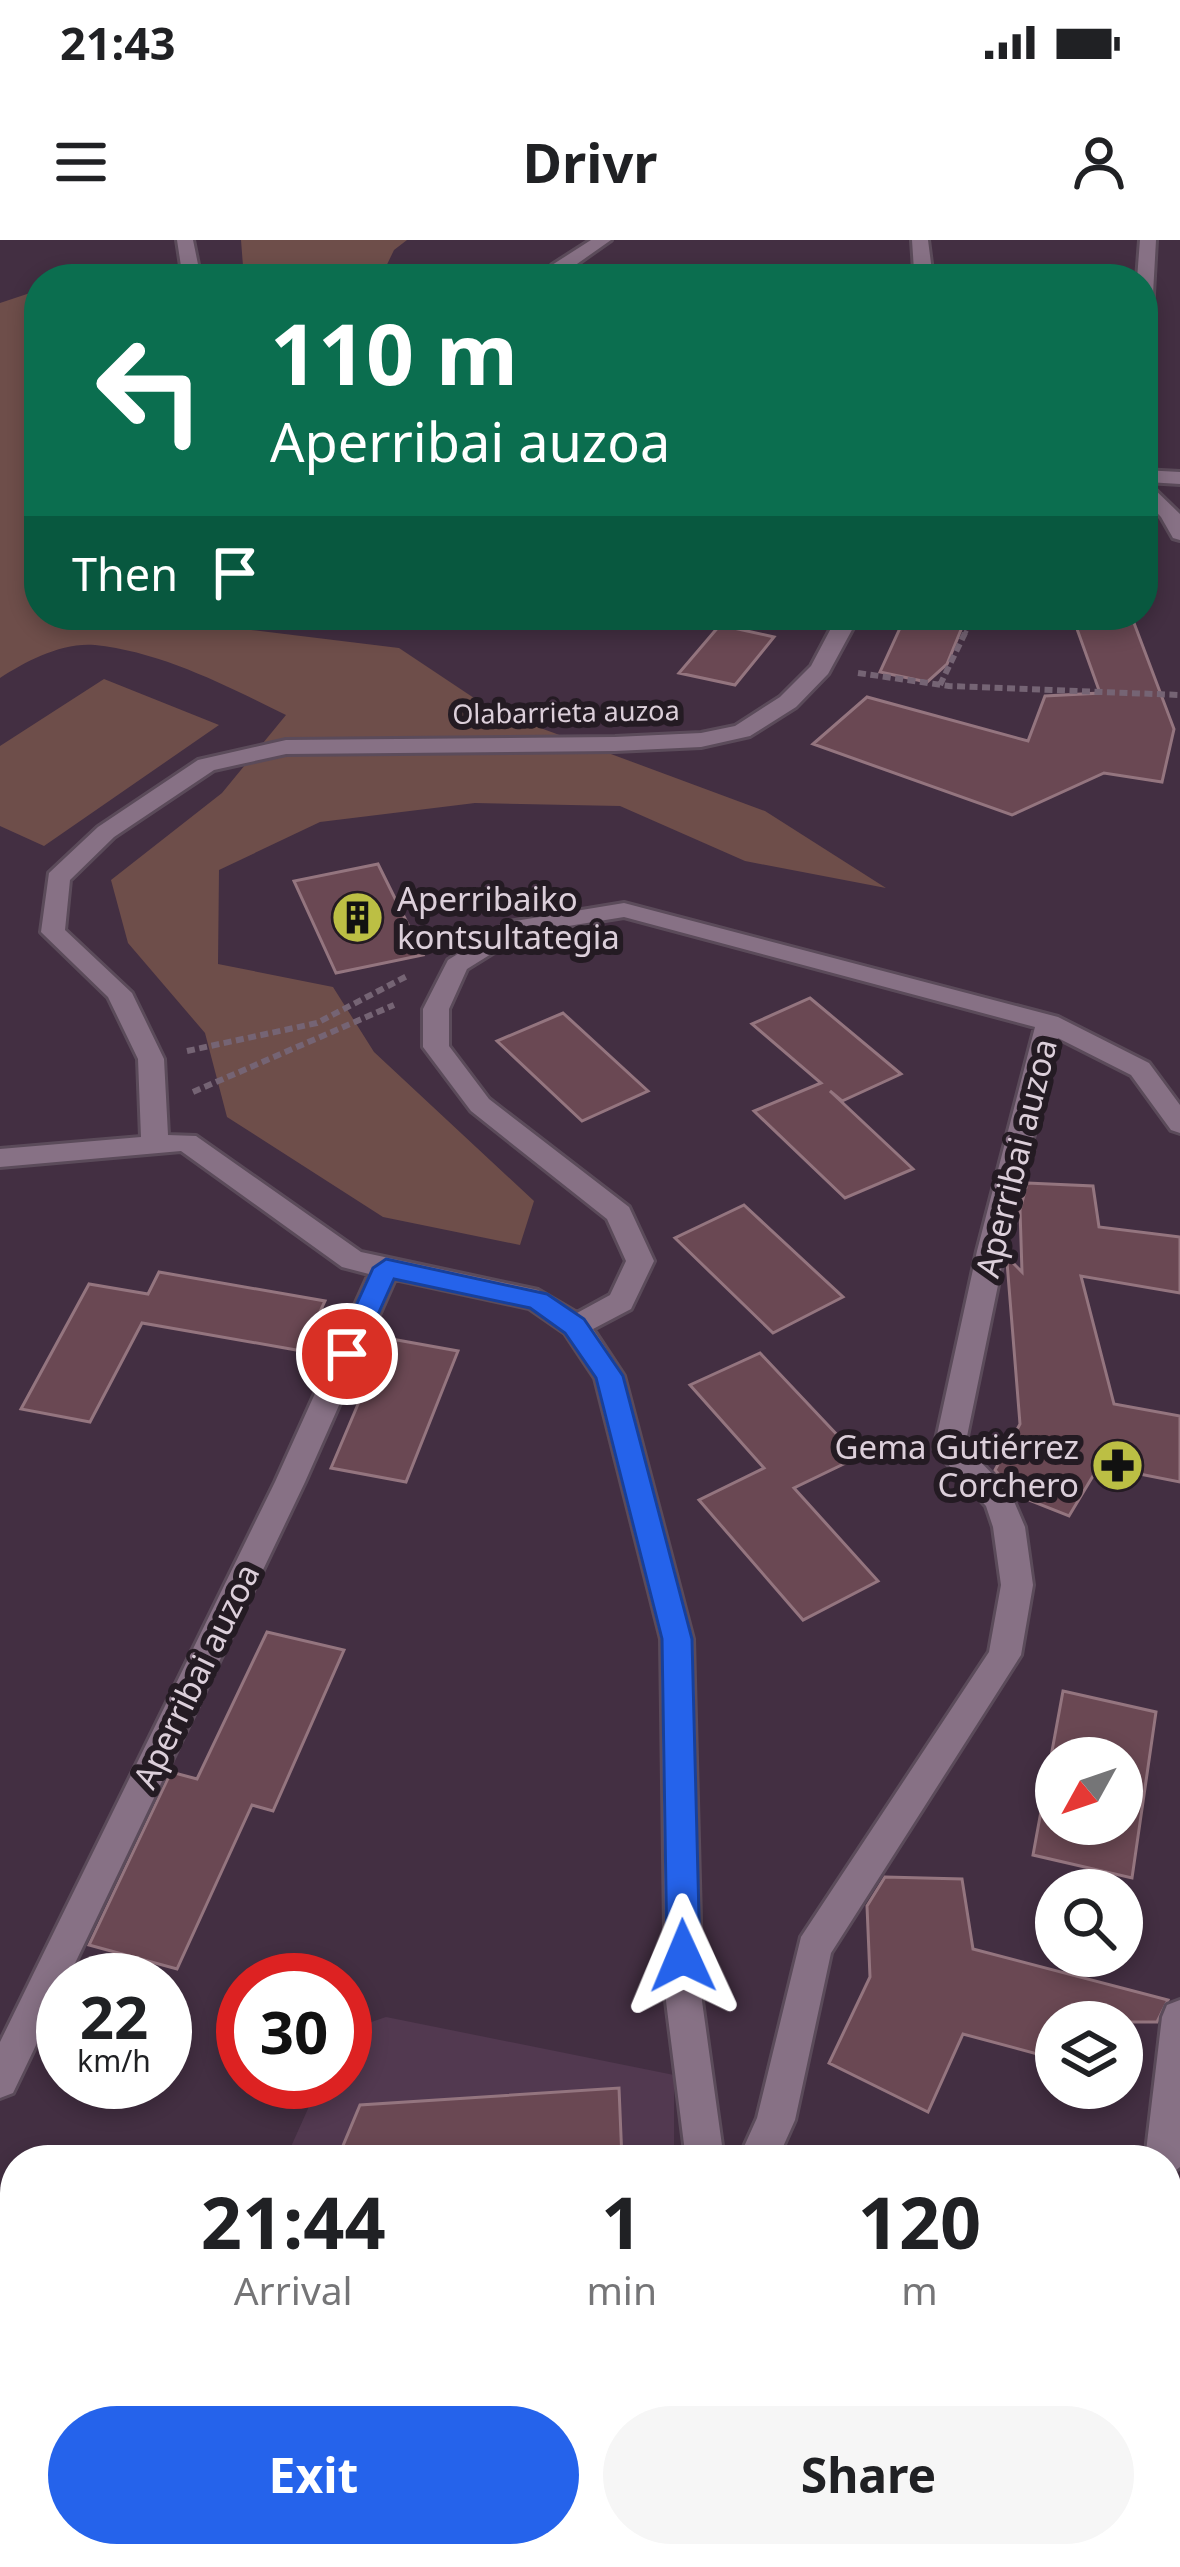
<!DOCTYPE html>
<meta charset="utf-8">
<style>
body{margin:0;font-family:"Noto Sans",sans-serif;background:#f6f6f6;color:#202124;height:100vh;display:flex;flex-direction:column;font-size:45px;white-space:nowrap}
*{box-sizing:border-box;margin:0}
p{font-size:39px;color:#757577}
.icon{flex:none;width:66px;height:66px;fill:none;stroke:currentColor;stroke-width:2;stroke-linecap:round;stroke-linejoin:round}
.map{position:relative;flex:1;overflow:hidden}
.panel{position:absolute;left:0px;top:1905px;width:1182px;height:423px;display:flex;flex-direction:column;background:#fff;border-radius:48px 48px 0 0;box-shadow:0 6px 18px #0003}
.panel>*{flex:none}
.hud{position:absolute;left:24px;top:24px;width:1134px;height:366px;border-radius:48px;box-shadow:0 6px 18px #0003;background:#0b6e4f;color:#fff;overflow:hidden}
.needle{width:78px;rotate:230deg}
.controls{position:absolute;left:1035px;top:1497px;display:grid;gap:24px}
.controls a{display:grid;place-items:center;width:108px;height:108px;border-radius:50%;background:#fff;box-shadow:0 6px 18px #0003;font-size:60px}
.speed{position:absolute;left:36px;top:1713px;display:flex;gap:24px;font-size:60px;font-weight:700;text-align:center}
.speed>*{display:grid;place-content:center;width:156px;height:156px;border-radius:50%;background:#fff;box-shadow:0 6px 18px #0003;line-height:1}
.speed small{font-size:30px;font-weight:400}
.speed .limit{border:18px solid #d22;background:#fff;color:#111}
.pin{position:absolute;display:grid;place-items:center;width:102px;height:102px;color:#fff;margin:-51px;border:6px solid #fff;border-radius:50%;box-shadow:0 3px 12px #0007}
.me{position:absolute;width:132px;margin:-66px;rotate:359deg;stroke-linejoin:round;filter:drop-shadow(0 0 9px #0008)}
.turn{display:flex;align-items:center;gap:42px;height:252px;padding:0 48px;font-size:54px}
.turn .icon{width:156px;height:156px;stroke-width:2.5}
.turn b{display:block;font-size:84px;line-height:102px}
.then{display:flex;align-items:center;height:114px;padding:0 48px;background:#0003;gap:24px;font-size:45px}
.eta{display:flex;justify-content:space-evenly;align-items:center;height:204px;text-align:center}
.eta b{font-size:72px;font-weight:700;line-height:84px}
.cta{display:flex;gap:24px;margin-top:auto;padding:24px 48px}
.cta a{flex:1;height:138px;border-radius:72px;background:#2563eb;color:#fff;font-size:48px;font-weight:700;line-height:138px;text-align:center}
.cta a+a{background:#f6f6f6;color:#202124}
.status{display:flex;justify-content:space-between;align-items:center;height:84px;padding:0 60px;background:#fff;direction:ltr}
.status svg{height:33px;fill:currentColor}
header{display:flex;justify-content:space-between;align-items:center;height:156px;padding:0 48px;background:#fff;font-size:54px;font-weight:700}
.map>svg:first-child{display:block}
</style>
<div class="status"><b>21:43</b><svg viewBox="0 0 49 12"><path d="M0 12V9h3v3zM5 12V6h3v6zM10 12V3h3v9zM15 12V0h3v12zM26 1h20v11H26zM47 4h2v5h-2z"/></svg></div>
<header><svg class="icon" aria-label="menu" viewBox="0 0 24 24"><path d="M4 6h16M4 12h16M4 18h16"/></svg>Drivr<svg class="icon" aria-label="person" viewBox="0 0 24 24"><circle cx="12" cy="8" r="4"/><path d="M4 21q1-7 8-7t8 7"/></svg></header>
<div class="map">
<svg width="1180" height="2327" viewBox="0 0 1180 2327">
<rect width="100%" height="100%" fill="#432f42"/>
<!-- built -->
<path fill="#523950" d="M 386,1777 L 674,1835 L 674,1920 L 285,1920 L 320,1842 L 345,1842 L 345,1791 Z
M 110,2313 L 590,2313 L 585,2327 L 103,2327 Z"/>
<!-- green -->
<path fill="#6e4e4a" d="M 241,0 L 407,0 L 394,10 L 380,39 L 244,39 Z
M 39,50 L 39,375 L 211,375 L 251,390 L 399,408 L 492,470 L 765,571 L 886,648 L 745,621 L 620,566 L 475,563 L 320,582 L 219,630 L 218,724 L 333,747 L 374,812 L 534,961 L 520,1005 L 383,977 L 227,877 L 205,793 L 128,703 L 111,640 L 222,553 L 286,475 C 227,446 162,412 95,405 C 62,402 26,421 0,438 L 0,63 Z
M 104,439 L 219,485 L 44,606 L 0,586 L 0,506 Z"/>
<!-- building -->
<path fill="#6a4853" stroke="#94757f" stroke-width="3" fill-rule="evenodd" d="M 906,375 L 967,375 L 947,424 L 927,442 L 880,432 Z
M 1072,375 L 1131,375 L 1174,489 L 1162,542 L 1104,533 L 1012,575 L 813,504 L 867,457 L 1028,501 L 1045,456 L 1100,453 Z
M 720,385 L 774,397 L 735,445 L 679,433 Z
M 378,624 L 423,715 L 336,733 L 294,641 Z
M 810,758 L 901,834 L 842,861 L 830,851 L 913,929 L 845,958 L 754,871 L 821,843 L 752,784 Z
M 563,773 L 648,851 L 582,881 L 497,801 Z
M 1027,943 L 1093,946 L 1099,987 L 1180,997 L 1180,1053 L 1081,1036 L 1114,1164 L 1180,1176 L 1180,1242 L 1099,1226 L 1069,1276 L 1016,1255 L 995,1230 L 1020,1184 L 1007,1022 L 1008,1018 L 1022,1032 L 1020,970 Z
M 744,965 L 843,1057 L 773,1093 L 675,998 Z
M 159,1032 L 325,1061 L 302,1111 L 142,1083 L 90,1182 L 21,1169 L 89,1044 L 148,1054 Z
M 386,1098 L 458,1111 L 406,1242 L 331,1228 Z
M 760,1113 L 858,1217 L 794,1248 L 878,1341 L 803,1380 L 699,1260 L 764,1228 L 690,1145 Z
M 267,1392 L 344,1410 L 273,1571 L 252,1565 L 177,1729 L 89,1705 L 171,1532 L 197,1539 Z
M 1063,1451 L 1156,1472 L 1132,1638 L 1033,1615 ZM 1056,1518 L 1122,1518 L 1122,1584 L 1056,1584 Z
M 885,1637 L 962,1639 L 973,1709 L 1168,1760 L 1157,1782 L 1056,1782 L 1056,1819 L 963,1794 L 928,1872 L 829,1823 L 870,1737 L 867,1666 Z
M 619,1848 L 622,1920 L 337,1920 L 360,1865 Z"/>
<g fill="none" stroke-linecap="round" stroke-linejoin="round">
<defs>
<path id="minor" d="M 177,0 L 193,0 L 201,39 L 183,39 Z
M 591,0 L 611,0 L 567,31 L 569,39 L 551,39 L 552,25 Z
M 912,0 L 928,0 L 933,39 L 863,39 L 914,30 Z
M 1140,0 L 1156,0 L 1152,72 L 1143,77 L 1143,39 L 1137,39 Z
M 1143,230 L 1180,232 L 1180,244 L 1147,242 L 1180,274 L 1180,300 L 1173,298 L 1161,277 L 1143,258 Z
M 838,375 L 860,375 L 828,434 L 796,467 L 750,496 L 701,507 L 615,511 L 286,514 L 214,530 L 114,597 L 70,640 L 65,690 L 132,753 L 164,819 L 168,895 L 196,896 L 361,1012 L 538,1050 L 577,1073 L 610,1055 L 626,1021 L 607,979 L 471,871 L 423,807 L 423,769 L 448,720 L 509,682 L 624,663 L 1058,777 L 1149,823 L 1180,865 L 1180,893 L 1171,890 L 1131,835 L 1058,798 L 1005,1011 L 965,1206 L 1010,1252 L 1025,1287 L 1033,1345 L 1021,1415 L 831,1713 L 795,1880 L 777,1920 L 738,1920 L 757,1878 L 801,1697 L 989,1412 L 1001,1345 L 993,1287 L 986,1266 L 934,1209 L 977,1011 L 1035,787 L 624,677 L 525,693 L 467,729 L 449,769 L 449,806 L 489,859 L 629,967 L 654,1021 L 631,1069 L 593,1089 L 624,1136 L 693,1399 L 702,1761 L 724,1920 L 686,1920 L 666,1761 L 661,1399 L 595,1138 L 565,1093 L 529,1068 L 395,1039 L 305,1242 L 67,1740 L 63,1740 L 63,1749 L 13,1853 L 0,1858 L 0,1802 L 275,1242 L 369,1034 L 342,1027 L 181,911 L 0,927 L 0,909 L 141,897 L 138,819 L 108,757 L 41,692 L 49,633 L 98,587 L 198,520 L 286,500 L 615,497 L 701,493 L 735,486 L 780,457 L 811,426 Z
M 1180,1760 L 1180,1927 L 1167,1937 L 1167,1920 L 1145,1920 L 1162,1777 L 1167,1765 Z
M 605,2313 L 649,2313 L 646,2327 L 602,2327 Z
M 722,2313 L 766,2313 L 766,2327 L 722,2327 Z
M 1097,2313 L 1141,2313 L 1140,2327 L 1096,2327 Z"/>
</defs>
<!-- minor casing -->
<use href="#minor" stroke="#5b4b5a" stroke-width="6"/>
<!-- path-far1 -->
<path stroke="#756474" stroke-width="4.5" stroke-dasharray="6 4.5" stroke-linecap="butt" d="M 964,396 L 974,375"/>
<!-- path -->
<path stroke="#756474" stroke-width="6" stroke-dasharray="8 4.5" stroke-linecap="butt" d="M 858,433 L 949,446 L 1180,455
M 940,445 L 965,393
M 187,811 L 317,783 L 409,735
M 193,852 L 394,765"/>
<!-- minor -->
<use href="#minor" fill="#877185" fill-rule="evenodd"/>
</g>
<!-- route -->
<path fill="#2563eb" stroke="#184099" stroke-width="3" d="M 386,1019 L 547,1054 L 584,1079 L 623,1136 L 692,1399 L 700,1716 L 695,1727 L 683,1731 L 672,1727 L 667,1716 L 662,1399 L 596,1138 L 565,1093 L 530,1068 L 394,1039 L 357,1121 L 338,1121 L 334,1114 L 373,1028 Z"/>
<!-- icons -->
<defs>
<symbol id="building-disc" viewBox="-11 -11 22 22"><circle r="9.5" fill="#bcbf44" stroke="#241b23"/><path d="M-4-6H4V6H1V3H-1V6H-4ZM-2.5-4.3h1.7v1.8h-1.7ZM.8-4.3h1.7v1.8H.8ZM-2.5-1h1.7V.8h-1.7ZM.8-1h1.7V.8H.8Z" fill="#111"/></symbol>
<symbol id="pharmacy-disc" viewBox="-11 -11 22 22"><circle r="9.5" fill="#bcbf44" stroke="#241b23"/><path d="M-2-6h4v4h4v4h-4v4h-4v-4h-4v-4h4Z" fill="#111"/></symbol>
</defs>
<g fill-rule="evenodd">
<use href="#building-disc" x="328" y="648" width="59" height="59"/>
<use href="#pharmacy-disc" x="1088" y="1196" width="59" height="59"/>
</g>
<g text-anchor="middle" stroke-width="12" stroke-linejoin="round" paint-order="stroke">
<!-- far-street labels -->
<g font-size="27" fill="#dccfda" stroke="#241b23">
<text transform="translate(566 473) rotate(-1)" y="9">Olabarrieta auzoa</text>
</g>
<!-- poi labels -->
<g font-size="33" fill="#dccfda" stroke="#241b23" text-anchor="start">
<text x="397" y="671">Aperribaiko<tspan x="397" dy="38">kontsultategia</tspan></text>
<text x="1079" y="1219" text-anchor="end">Gema Gutiérrez<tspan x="1079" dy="38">Corchero</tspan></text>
</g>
<!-- street labels -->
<g font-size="33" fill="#dccfda" stroke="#241b23">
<text transform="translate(1016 918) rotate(-76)" y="12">Aperribai auzoa</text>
<text transform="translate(196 1436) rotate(-64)" y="12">Aperribai auzoa</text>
</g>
</g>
</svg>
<div class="controls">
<a><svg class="needle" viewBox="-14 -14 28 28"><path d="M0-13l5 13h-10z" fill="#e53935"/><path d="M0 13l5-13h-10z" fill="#757577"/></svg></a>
<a><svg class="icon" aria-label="search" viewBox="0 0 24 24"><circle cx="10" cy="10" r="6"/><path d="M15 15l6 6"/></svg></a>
<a><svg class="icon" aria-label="layers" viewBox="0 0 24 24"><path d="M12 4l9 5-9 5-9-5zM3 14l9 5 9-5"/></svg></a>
</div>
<div class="speed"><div>22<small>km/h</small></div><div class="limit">30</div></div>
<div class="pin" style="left:347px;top:1114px;background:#d93025"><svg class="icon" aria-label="arrive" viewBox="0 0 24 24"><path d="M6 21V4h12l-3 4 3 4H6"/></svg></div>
<svg class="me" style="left:683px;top:1716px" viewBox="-20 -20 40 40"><path d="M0-17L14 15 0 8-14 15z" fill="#2563eb" stroke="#fff" stroke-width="4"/></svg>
<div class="hud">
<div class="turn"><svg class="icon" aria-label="left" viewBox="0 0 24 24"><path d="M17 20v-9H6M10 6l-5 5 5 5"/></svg><div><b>110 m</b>Aperribai auzoa</div></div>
<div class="then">Then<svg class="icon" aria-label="arrive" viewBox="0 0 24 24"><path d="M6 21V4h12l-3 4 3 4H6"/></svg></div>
</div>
<section class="panel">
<div class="eta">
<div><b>21:44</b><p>Arrival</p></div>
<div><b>1</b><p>min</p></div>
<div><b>120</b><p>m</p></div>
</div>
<div class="cta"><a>Exit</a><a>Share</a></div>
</section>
</div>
